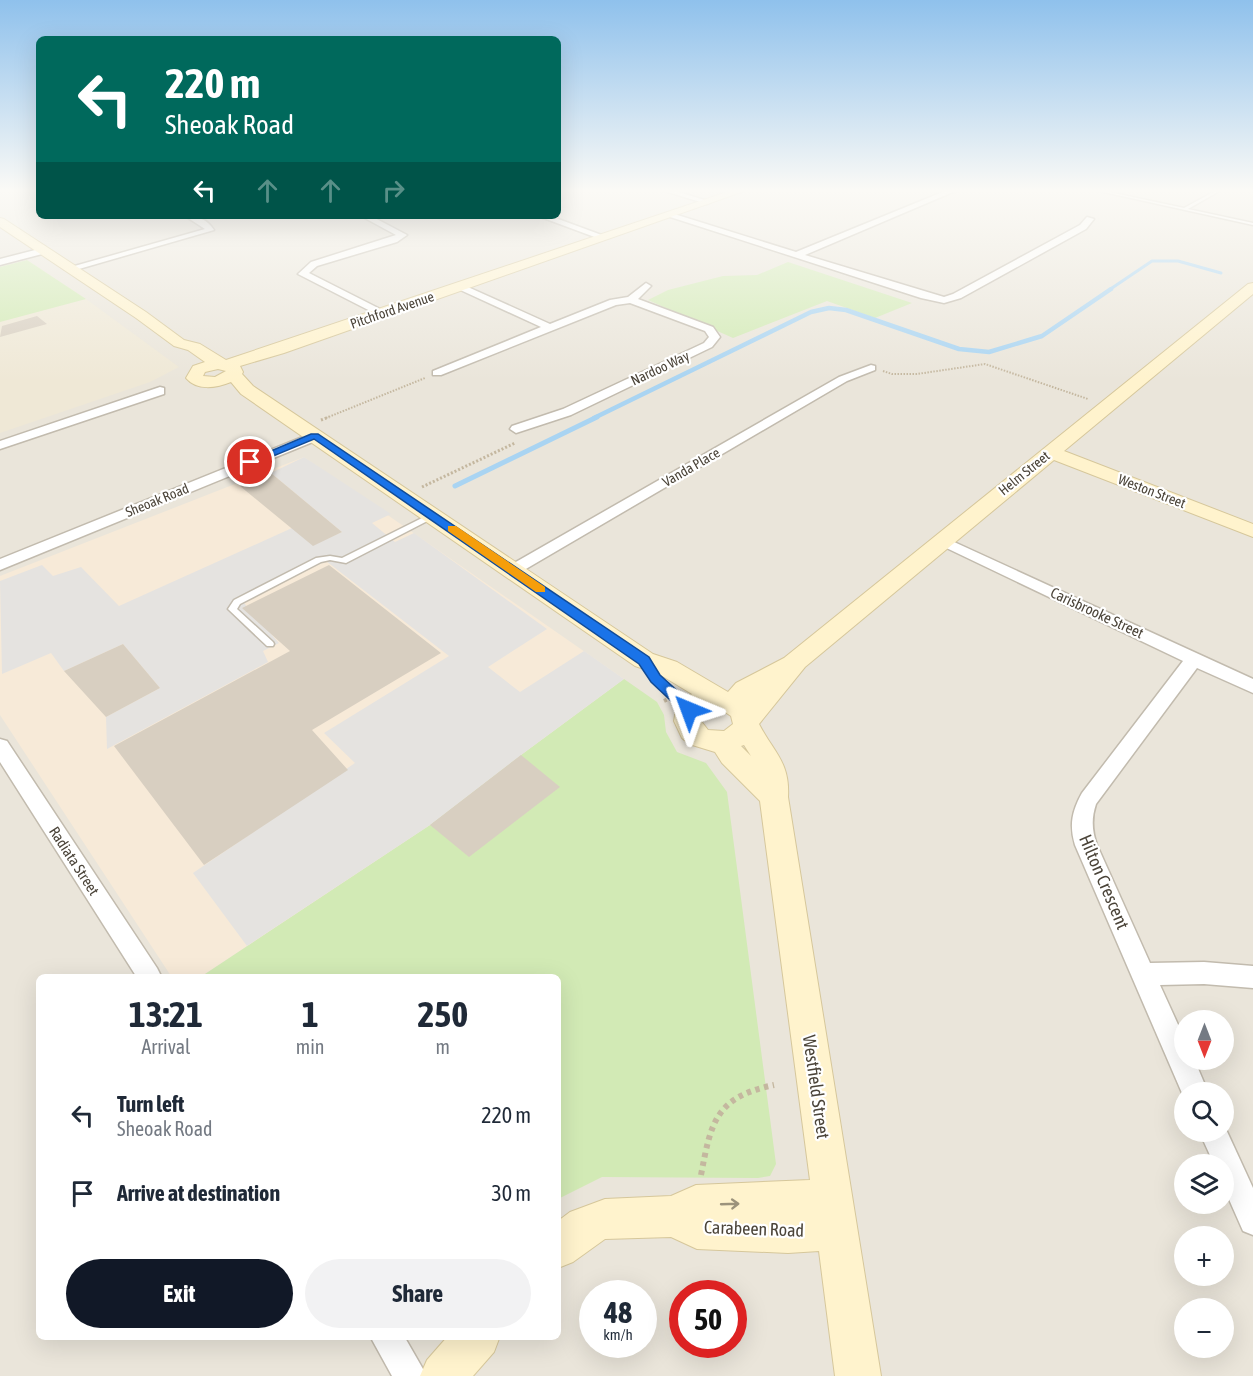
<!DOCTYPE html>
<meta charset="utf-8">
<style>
body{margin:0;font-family:"Asap Condensed",sans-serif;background:#f2f2f3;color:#1f2937;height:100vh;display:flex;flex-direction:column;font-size:22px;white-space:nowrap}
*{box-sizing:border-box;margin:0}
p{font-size:20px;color:#747a83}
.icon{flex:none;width:33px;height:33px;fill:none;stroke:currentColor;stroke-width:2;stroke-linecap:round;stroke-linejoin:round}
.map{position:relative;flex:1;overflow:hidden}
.sheet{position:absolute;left:36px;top:974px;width:525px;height:366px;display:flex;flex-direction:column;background:#fff;border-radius:9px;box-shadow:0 6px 24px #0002}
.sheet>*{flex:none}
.hud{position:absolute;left:36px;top:36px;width:525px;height:183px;border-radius:9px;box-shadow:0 6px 24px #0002;background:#00695c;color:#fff;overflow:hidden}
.needle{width:39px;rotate:180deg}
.controls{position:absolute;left:1174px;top:1010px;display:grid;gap:12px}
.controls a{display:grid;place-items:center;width:60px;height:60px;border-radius:50%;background:#fff;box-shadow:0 6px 24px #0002;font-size:30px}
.speed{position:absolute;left:579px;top:1280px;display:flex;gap:12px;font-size:30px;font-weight:700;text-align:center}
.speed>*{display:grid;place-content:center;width:78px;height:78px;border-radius:50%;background:#fff;box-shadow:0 6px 24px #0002;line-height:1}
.speed small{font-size:15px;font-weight:400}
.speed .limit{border:9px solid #d22;background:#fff;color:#111}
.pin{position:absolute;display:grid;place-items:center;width:51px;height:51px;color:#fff;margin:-26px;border:3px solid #fff;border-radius:50%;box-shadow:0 2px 6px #0007}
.me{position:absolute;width:66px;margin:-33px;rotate:316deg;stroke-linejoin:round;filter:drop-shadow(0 0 4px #0008)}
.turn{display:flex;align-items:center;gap:21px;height:126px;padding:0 30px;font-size:27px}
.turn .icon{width:78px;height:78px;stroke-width:2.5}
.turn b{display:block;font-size:42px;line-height:51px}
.lanes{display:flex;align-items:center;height:57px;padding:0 30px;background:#0003;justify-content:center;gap:30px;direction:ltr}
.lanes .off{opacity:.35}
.eta{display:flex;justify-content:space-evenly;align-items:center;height:102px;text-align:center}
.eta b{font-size:36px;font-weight:700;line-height:42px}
.cta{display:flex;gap:12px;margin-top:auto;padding:12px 30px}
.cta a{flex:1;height:69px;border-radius:36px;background:#111827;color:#fff;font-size:24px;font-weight:700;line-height:69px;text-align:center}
.cta a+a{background:#f2f2f3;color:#1f2937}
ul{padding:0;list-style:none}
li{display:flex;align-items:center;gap:18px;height:78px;padding:0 30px}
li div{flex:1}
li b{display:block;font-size:22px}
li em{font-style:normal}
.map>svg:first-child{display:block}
</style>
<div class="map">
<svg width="1253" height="1376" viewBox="0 0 1253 1376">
<rect width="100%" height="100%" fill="#f6f3ec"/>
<!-- residential -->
<path fill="#eae5da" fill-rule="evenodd" d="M 0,189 L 39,189 L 39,216 L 558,216 L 558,189 L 1253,189 L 1253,1376 L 0,1376 ZM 39,976 L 558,976 L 558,1336 L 39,1336 ZM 1185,1020 L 1224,1020 L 1224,1059 L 1185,1059 ZM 1185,1092 L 1224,1092 L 1224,1131 L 1185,1131 ZM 1185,1164 L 1224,1164 L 1224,1203 L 1185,1203 ZM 1185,1236 L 1224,1236 L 1224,1275 L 1185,1275 ZM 592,1293 L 644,1293 L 644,1344 L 592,1344 ZM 682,1293 L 734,1293 L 734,1344 L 682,1344 ZM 1185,1308 L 1224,1308 L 1224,1347 L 1185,1347 Z"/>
<!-- commercial -->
<path fill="#f7ead8" d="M 304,457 L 624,679 L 521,755 L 430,825 L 202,976 L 171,976 L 0,715 L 0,576 Z"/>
<!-- education -->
<path fill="#efe8d6" d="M 27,260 L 86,299 L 179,367 L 150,382 L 0,433 L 0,267 Z"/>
<!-- green -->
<path fill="#d2eab5" d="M 27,260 L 86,299 L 0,322 L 0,267 Z
M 788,262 L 912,303 L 875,318 L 827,301 L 733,338 L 648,300 L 668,290 L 723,276 L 757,275 Z
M 624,679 L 657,702 L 664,715 L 666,732 L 677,752 L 706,763 L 727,792 L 776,1164 L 770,1176 L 758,1178 L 602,1177 L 558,1199 L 558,976 L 202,976 L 430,825 L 521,755 Z"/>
<!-- parking -->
<path fill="#e5e3e0" d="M 304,457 L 391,514 L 372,523 L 395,542 L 414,533 L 547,629 L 488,667 L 520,692 L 584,651 L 624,679 L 521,755 L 430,825 L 247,946 L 193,873 L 355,763 L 324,733 L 449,656 L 326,561 L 243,602 L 279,643 L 263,651 L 268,662 L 107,749 L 106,717 L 160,688 L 123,644 L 64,671 L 51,653 L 2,674 L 0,581 L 42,565 L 53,576 L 81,567 L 119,606 L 292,528 L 313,545 L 342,532 L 271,473 Z"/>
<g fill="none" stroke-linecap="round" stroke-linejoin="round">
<!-- stream-far2 -->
<path stroke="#a9d4f2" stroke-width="3" d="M 1109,290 L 1152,261 L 1178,261 L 1221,273"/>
<!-- stream-far1 -->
<path stroke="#a9d4f2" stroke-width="4.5" d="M 594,418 L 811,312 L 829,308 L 846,310 L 959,349 L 989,352 L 1042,336 L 1111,289"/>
<!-- stream -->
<path stroke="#a9d4f2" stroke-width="5" d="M 455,486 L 597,417"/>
</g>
<!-- building -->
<path fill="#d8cfc1" d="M 37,316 L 47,324 L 0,337 L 2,326 Z
M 271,473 L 342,532 L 313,546 L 240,486 Z
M 329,565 L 441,653 L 312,730 L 348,770 L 204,865 L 114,746 L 290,651 L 242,608 Z
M 123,644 L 160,688 L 106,717 L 64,671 Z
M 521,755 L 560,787 L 469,857 L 430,825 Z"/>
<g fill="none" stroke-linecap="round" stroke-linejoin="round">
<defs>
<path id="lane" d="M 1090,189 L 1095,189 L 1184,208 L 1219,189 L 1223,189 L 1188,209 L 1253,223 L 1253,225 Z
M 430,514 L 436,514 L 437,516 L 346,563 L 330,560 L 321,562 L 240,604 L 237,609 L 273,642 L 274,644 L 273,646 L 267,646 L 228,609 L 234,600 L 316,558 L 330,556 L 342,558 Z"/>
<path id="street" d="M 658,189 L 669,189 L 711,202 L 707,204 Z
M 950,189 L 960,189 L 805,255 L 944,297 L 953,294 L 1080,225 L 1087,217 L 1094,219 L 1086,229 L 961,298 L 944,303 L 921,298 L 664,215 L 671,213 L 796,252 Z
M 185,216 C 198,216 207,219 214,230 L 72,271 L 64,269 L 205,229 Z
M 361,216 L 371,216 L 407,235 L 397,242 L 317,266 L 309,273 L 386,312 L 387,314 L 382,317 L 298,274 L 311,262 L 396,235 Z
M 538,216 L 550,216 L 607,237 L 600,239 Z
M 43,248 L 48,251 L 46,253 L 0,265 L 0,259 Z
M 459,283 L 550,324 L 610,300 L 628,297 L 646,283 L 651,286 L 638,299 L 713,327 L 720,337 L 712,347 L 571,415 L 516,433 L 510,429 L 512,426 L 563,409 L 704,343 L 709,337 L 705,331 L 630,303 L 616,305 L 441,375 L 433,375 L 433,371 L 541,327 L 456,288 L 454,286 Z
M 871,365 L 875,366 L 875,370 L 847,381 L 519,573 L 513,575 L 505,570 L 507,567 L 839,377 Z
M 160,387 L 164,388 L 164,394 L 0,449 L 0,441 Z
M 315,432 L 321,436 L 320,439 L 0,570 L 0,559 Z
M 941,536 L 1253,679 L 1253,693 L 1197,668 L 1096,804 C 1091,819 1092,831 1097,845 L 1150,963 L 1204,962 L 1253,966 L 1253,988 L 1204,984 L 1160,985 L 1185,1040 L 1185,1059 L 1194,1059 L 1208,1092 L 1185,1092 L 1185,1100 L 1075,845 C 1069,825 1072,811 1082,793 L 1183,661 L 936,543 L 934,540 L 936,537 Z
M 0,739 L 7,741 L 157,968 L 161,976 L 136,976 L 0,762 Z
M 1224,1125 L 1253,1188 L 1253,1235 L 1243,1231 L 1224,1188 L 1224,1164 L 1214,1164 L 1199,1131 L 1224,1131 Z
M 370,1336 L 404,1336 L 427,1376 L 392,1376 Z"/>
<path id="secondary" d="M 736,189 L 750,189 L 284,353 L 240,366 L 243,372 L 242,374 L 253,386 L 653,654 L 677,662 L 728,692 L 736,683 L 784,658 L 1248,284 L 1253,283 L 1253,294 L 1064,451 L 1253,524 L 1253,537 L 1054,460 L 805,667 L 759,724 C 774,753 790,762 788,797 L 881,1376 L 835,1376 L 819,1251 L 788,1253 L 697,1249 L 671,1237 L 605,1239 L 573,1262 L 558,1268 L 558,1221 L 570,1212 L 605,1199 L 671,1196 L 696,1185 L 810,1180 L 760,801 L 722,763 L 715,752 L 689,744 L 682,738 L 674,721 L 676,710 L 680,703 L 692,694 L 659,674 L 635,666 L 241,394 L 231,382 C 216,388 197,391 186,378 L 193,366 L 205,362 L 188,350 L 174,346 L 136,318 L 0,227 L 0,218 L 4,219 L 146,312 L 184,340 L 200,344 L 226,360 ZM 218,369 L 226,371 L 215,377 L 203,376 L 205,372 ZM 709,709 L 722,710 L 731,716 L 733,724 L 724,731 L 708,730 L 701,721 L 702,714 ZM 744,745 L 751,756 L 741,746 Z
M 448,1336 L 500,1336 L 494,1352 L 473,1376 L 420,1376 L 427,1360 Z"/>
</defs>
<!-- lane casing -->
<use href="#lane" stroke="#c2bbae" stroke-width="3"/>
<!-- street casing -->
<use href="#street" stroke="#c2bbae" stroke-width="3"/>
<!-- secondary casing -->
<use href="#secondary" stroke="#d6c79b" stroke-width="2"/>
<!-- path-far3 -->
<path stroke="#c4b79f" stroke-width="2" stroke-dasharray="1.5 1.5" stroke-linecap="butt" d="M 883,371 L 892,374 L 917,374 L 985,364 L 1088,399
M 326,418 L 425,378"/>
<!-- path-far2 -->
<path stroke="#c4b79f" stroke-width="3" stroke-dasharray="2 2" stroke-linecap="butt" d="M 321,420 L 329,417
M 422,487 L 515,443"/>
<!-- path-far1 -->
<path stroke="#c4b79f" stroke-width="4" stroke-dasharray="3 3" stroke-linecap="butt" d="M 664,701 L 670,698"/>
<!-- path -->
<path stroke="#c4b79f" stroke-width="6" stroke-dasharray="4.5 4.5" stroke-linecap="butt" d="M 701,1175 C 711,1123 715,1097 774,1085"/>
<!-- lane -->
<use href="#lane" fill="#fff" fill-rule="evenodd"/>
<!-- street -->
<use href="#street" fill="#fff" fill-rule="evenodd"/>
<!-- secondary -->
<use href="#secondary" fill="#fff3cd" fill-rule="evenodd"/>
</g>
<!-- one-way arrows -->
<defs><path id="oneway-shaft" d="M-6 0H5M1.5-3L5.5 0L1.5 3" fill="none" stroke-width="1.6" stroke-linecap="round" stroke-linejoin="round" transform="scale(1.5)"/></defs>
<use stroke="#9c937c" href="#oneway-shaft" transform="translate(730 1204) rotate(-2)"/>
<!-- sky -->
<linearGradient id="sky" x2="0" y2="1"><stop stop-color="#8fc1ec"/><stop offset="0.5" stop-color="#fbfaf6"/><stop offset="1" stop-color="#fbfaf6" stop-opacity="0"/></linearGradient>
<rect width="1253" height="381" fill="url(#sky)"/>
<!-- route -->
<path fill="#1a73e8" stroke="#114b97" stroke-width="1.5" d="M 311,434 L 318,434 L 649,657 L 660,675 L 694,706 L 696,710 L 694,713 L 684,713 L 651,682 L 639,664 L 314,439 L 254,464 L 245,462 Z"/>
<!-- slow -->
<path fill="#f59e0b" d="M 448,526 L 456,526 L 545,587 L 545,592 L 536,592 L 448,531 Z"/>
<g text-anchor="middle" stroke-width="4.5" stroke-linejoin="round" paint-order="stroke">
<!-- far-street labels -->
<g font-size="14" fill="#4b4439" stroke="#fff">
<text transform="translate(392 310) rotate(-19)" y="5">Pitchford Avenue</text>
<text transform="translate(660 368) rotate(-25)" y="5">Nardoo Way</text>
<text transform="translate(691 467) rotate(-30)" y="5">Vanda Place</text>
<text transform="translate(1024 473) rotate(-39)" y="5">Helm Street</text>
<text transform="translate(1152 491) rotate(21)" y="5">Weston Street</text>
<text transform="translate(157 500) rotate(-22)" y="5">Sheoak Road</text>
</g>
<!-- street labels -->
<g font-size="15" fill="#4b4439" stroke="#fff">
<text transform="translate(1097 613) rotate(25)" y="5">Carisbrooke Street</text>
<text transform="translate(74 861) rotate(57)" y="5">Radiata Street</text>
</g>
<!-- near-street labels -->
<g font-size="18" fill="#4b4439" stroke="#fff">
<text transform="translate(1104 882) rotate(67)" y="6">Hilton Crescent</text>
<text transform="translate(816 1087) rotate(82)" y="6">Westfield Street</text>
<text transform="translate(754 1229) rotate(2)" y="6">Carabeen Road</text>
</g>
</g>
</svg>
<div class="controls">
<a><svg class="needle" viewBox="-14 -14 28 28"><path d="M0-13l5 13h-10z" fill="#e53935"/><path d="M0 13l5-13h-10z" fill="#747a83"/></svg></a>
<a><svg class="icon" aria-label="search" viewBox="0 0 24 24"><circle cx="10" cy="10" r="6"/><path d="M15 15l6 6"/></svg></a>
<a><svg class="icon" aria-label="layers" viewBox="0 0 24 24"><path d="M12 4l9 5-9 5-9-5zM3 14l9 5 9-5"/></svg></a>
<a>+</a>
<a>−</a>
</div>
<div class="speed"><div>48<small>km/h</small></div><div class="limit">50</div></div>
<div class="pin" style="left:250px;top:462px;background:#d93025"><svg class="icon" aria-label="arrive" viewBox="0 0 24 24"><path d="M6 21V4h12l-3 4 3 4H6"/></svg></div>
<svg class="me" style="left:689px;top:710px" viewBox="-20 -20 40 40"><path d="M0-17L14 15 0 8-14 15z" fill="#1a73e8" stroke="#fff" stroke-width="4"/></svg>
<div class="hud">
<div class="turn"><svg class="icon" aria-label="left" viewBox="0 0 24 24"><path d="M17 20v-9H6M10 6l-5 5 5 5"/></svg><div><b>220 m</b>Sheoak Road</div></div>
<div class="lanes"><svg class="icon" aria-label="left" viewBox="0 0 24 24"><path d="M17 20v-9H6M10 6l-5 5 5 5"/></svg><svg class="icon off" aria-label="ahead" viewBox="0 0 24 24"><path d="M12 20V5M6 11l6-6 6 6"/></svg><svg class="icon off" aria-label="ahead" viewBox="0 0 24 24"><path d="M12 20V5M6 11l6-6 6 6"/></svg><svg class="icon off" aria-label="right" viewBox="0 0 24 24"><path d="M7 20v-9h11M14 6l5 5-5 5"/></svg></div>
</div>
<section class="sheet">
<div class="eta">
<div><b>13:21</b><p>Arrival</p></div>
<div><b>1</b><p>min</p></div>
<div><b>250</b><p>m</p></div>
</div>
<ul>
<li><svg class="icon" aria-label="left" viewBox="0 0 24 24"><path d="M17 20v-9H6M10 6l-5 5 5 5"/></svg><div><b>Turn left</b><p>Sheoak Road</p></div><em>220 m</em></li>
<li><svg class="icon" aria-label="arrive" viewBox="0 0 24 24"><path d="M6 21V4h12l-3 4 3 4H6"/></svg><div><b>Arrive at destination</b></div><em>30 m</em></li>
</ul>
<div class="cta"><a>Exit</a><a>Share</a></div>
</section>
</div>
